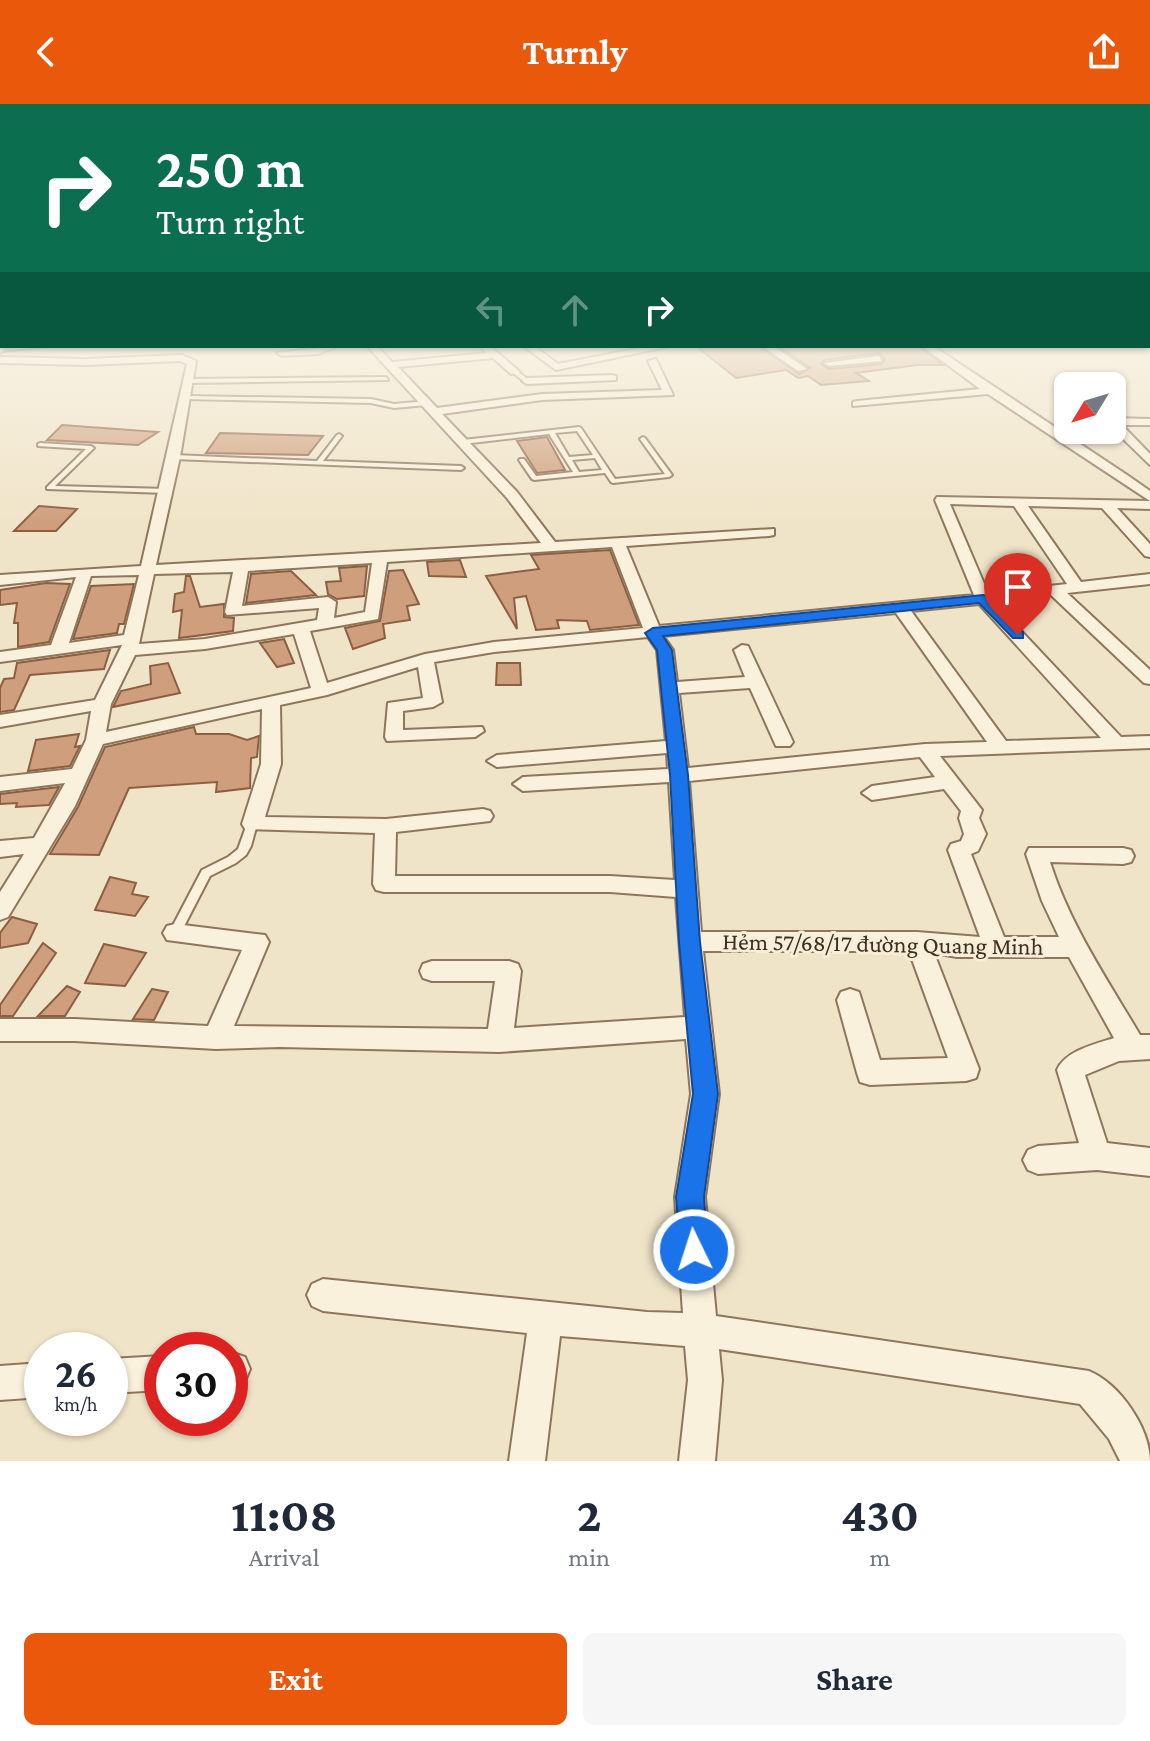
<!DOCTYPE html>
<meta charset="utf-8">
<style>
body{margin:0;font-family:"Crimson Pro",serif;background:#f6f6f7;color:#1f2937;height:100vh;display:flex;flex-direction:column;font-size:30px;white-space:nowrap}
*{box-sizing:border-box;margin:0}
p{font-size:26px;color:#747a83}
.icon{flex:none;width:44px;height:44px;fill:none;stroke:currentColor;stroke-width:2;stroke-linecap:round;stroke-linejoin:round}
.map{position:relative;height:1357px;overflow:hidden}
.drawer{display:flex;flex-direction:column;background:#fff;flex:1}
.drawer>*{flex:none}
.hud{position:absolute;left:0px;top:0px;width:1150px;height:244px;box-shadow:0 2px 6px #0004;background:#0b6e4f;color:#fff;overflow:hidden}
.needle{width:52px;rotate:232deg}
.tools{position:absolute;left:1054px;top:268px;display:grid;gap:16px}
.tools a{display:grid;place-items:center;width:72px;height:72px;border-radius:12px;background:#fff;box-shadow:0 2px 6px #0004;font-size:40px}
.speed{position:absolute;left:24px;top:1228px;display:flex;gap:16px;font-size:40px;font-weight:700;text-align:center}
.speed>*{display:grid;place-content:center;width:104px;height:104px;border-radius:50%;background:#fff;box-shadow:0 2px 6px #0004;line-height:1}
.speed small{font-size:20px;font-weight:400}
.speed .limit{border:12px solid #d22;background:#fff;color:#111}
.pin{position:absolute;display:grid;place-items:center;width:68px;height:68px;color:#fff;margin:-82px -34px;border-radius:50% 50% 50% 0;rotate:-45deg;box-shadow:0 0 8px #0007}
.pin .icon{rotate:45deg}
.me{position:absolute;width:88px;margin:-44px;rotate:356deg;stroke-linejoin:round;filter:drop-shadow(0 0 6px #0008)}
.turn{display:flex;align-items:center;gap:28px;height:168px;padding:0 24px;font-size:36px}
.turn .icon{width:104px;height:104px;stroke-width:2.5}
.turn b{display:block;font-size:56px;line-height:68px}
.lanes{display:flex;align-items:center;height:76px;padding:0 24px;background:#0003;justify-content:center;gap:40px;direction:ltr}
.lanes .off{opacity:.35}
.eta{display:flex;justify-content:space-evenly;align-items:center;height:136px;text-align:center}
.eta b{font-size:48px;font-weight:700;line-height:56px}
.cta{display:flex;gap:16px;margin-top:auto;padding:16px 24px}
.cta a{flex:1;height:92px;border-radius:12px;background:#ea580c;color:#fff;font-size:32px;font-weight:700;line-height:92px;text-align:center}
.cta a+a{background:#f6f6f7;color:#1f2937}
header{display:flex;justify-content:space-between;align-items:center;height:104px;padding:0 24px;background:#ea580c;color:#fff;font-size:36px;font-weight:700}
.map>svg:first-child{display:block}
</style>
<header><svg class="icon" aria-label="back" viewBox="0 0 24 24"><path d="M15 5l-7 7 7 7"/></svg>Turnly<svg class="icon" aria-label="share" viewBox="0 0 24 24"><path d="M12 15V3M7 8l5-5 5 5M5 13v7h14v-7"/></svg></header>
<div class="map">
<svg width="1150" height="1357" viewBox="0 0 1150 1357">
<rect width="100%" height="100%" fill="#f0e4c8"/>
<!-- building -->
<path fill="#cf9f7d" stroke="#8d5f41" stroke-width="2" fill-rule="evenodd" d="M 696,242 L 759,242 L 799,270 L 810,264 L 778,242 L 919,242 L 943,261 L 917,261 L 856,269 L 869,277 L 821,281 L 808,272 L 798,274 L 786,266 L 736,274 ZM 879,249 L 885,255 L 882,260 L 829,265 L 821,260 L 824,256 Z
M 62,321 L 158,328 L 138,341 L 47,336 Z
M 220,329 L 323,332 L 308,351 L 206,349 Z
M 547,333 L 565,366 L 537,369 L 517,337 Z
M 39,402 L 77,405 L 56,427 L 14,427 Z
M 610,446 L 639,521 L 590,526 L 587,517 L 557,516 L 559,524 L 536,526 L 526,492 L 514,494 L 517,525 L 486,472 L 539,465 L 531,451 Z
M 460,456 L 466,473 L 429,472 L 427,458 Z
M 367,462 L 364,492 L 337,495 L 328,490 L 326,478 L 341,477 L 339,464 Z
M 403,466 L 419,500 L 407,502 L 410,516 L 383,520 L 385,534 L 353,545 L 345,524 L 380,517 L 389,467 Z
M 291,467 L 316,491 L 246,499 L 251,470 Z
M 186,472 L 190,472 L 200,503 L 224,500 L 224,513 L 234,514 L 233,527 L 179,534 L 182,506 L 173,508 L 175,490 L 184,488 Z
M 46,479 L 70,480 L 49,538 L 18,543 L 18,519 L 14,519 L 17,499 L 0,501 L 0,486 Z
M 134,480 L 124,520 L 119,520 L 117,529 L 73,535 L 91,482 Z
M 284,535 L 294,559 L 277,563 L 260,539 Z
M 110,546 L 104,565 L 30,571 L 14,606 L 0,608 L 0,584 L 4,575 L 14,574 L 17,559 Z
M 168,559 L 180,589 L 113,603 L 121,587 L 151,580 L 150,562 Z
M 497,559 L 520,559 L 521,581 L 496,581 Z
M 194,623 L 196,630 L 229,630 L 247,636 L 259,632 L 257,653 L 251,654 L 250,684 L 216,688 L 217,678 L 129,684 L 99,751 L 50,750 L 78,703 L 105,643 Z
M 79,630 L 75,643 L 80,642 L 70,662 L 28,667 L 36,636 Z
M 59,683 L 49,701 L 16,703 L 17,699 L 0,700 L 0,690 Z
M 110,773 L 136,779 L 132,790 L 148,793 L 135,812 L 95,806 Z
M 12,813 L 37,820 L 28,839 L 0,844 L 0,829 Z
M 43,839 L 56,849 L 13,912 L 0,912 L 0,901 Z
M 104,840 L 146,849 L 125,882 L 85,879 Z
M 67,882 L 80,888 L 65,912 L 38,912 Z
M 152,885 L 168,888 L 154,916 L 133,915 Z"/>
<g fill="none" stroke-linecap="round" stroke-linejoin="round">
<defs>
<path id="lane" d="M 513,267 L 517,267 L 530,277 L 525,278 L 513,269 Z
M 386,273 L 388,276 L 188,279 L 185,277 L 188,275 Z
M 185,292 L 371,295 L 394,300 L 427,297 L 430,299 L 427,301 L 394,304 L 371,299 L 183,295 L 183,293 Z
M 579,323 L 581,324 L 615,375 L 665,370 L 640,335 L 643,333 L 645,334 L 672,371 L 669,373 L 613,379 L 611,378 L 605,369 L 534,376 L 532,375 L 519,356 L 520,355 L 524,355 L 536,372 L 573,368 L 549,330 L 463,340 L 460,338 L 463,336 ZM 577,327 L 593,351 L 569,353 L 555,329 ZM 595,354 L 602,366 L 579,368 L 572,356 Z
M 339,330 L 342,332 L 323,357 L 461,362 L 464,364 L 461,366 L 174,355 L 171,353 L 174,351 L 317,357 L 337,331 Z
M 40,339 L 91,342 L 94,344 L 55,382 L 167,385 L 170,387 L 167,389 L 47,385 L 47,383 L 86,345 L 38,342 L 38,340 Z
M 252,716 L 257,720 L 251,742 L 246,751 L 236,759 L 210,772 L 179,832 L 175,834 L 171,832 L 169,829 L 202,766 L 228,753 L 238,745 L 247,720 Z"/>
<path id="street" d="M 0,242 L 2,241 L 51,242 L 2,247 Z
M 339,242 L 318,250 L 282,252 L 277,249 Z
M 367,242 L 377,242 L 392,258 L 487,249 L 482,244 L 490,242 L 520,268 L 511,270 L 493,254 L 398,263 L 437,304 L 542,290 L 662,286 L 648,257 L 656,255 L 673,291 L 542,296 L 442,310 L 517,388 L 555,438 L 774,425 L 774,431 L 769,432 L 626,442 L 659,522 L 974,491 L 935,396 L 937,393 L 1150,397 L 1150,405 L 1117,404 L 1150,440 L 1150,453 L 1145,452 L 1102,404 L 1028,402 L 1081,478 L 1150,470 L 1150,480 L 1067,489 L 1150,566 L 1150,580 L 1144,579 L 1051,491 L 994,498 L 1121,633 L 1150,632 L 1150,644 L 940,652 L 982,706 L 979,714 L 986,730 L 978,747 L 971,750 L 1004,833 L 1059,833 L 1042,797 L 1026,750 L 1029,744 L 1123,744 L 1131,746 L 1134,752 L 1131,758 L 1123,760 L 1050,758 C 1070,821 1107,875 1140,931 L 1150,931 L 1150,955 L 1119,957 L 1085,971 L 1107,1039 L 1150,1044 L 1150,1072 L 1097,1066 L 1038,1070 L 1028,1066 L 1023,1056 L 1028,1046 L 1038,1042 L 1079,1039 L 1057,966 C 1065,947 1095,940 1114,934 L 1069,853 L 957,853 L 934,849 L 979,965 L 976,974 L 966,977 L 870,981 L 860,978 L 857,969 L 837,896 L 841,888 L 850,885 L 859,888 L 880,956 L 948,954 L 909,847 L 703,847 L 719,990 L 705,1093 L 716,1212 L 1089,1267 C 1120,1280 1150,1324 1150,1357 L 1120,1357 L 1109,1335 L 1080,1300 L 719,1245 L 722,1276 L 715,1357 L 679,1357 L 688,1276 L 685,1242 L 560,1232 L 545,1357 L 509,1357 L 527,1229 L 323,1207 L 312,1202 L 307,1191 L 312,1180 L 323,1175 L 647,1208 L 683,1209 L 675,1093 L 691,990 L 686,935 L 499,948 L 280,943 L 216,945 L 75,937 L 0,937 L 0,915 L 75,915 L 208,922 L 242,846 L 167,836 L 163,829 L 167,822 L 175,820 L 265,831 L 269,838 L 234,922 L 488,925 L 495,877 L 432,877 L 423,874 L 420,867 L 423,860 L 432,857 L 509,857 L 518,860 L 521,867 L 514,924 L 685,913 L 676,793 L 610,788 L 384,788 L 376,786 L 373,780 L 375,729 L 245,725 L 242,720 L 261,660 L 262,605 L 103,640 L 75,702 L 8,813 L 0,816 L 0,788 L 24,750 L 0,753 L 0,737 L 34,734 L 65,679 L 0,687 L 0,673 L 72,665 L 86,636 L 91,607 L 0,623 L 0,611 L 95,596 L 122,541 L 0,558 L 0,548 L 51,541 L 76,473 L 0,481 L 0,471 L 141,462 L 187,260 L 180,257 L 86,261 L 0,259 L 0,253 L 86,255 L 182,251 L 196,257 L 180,353 L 156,461 L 541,439 L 507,394 ZM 950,400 L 1014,402 L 1067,480 L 988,489 ZM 612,443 L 643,524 L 494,538 L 425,550 L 327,579 L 310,527 L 378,515 L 387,458 ZM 372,459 L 365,508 L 334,514 L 336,498 L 328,493 L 242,502 L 248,467 ZM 233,468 L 225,508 L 227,511 L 319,504 L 317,516 L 205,535 L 139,540 L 154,470 ZM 139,471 L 124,531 L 69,539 L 91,472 ZM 979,500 L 1101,634 L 1006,637 L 911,507 ZM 896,509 L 987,638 L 925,640 L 688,664 L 679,589 L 750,584 L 776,642 L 790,642 L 793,638 L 748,542 L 742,541 L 734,546 L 745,573 L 677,578 L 673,546 L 663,532 ZM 294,530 L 311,584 L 106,628 L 111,600 L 135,551 L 205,545 ZM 648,533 L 657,546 L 666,637 L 497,651 L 487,657 L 497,663 L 667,649 L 668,665 L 523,673 L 513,680 L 523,687 L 669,678 L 675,776 L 610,772 L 395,772 L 396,728 L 490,717 L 493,712 L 490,707 L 483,705 L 386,715 L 265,713 L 281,660 L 280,601 L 327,591 L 418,563 L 423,594 L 388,599 L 385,633 L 387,637 L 475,633 L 484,627 L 482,623 L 403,626 L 403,607 L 433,603 L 442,598 L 434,558 L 494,548 ZM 920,653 L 935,673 L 872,682 L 862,689 L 872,696 L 944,685 L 961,707 L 959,714 L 964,730 L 961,737 L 951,740 L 948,746 L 980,833 L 917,828 L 701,828 L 689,677 Z
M 523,242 L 534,242 L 558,260 L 651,242 L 671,242 L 556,266 Z
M 762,242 L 773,242 L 807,265 L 798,267 Z
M 922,242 L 933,242 L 1127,371 L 1150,387 L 1150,397 L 988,290 L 853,302 L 853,298 L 857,297 L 980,285 Z
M 879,252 L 882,257 L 829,262 L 824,259 Z
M 612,271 L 616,272 L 616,276 L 527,280 L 522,277 L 527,274 Z
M 1112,314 L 1150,315 L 1150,321 L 1122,321 L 1150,350 L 1150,361 L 1112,324 Z
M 230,1248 L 245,1253 L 250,1265 L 245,1277 L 230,1282 Z
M 162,1252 L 162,1286 L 110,1289 L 110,1255 Z
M 42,1259 L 42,1293 L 0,1296 L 0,1262 Z"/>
<path id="secondary" d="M 1,239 L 2,242 L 13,242 L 0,249 Z"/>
</defs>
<!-- lane casing -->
<use href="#lane" stroke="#8d765c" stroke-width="4"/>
<!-- street casing -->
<use href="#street" stroke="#8d765c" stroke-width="4"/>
<!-- secondary casing -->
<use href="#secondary" stroke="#6f573f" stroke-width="4"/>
<!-- lane -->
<use href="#lane" fill="#faf1dc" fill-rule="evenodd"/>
<!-- street -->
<use href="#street" fill="#faf1dc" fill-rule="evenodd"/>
<!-- secondary -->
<use href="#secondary" fill="#faf1dc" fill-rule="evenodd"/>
</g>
<!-- sky -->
<linearGradient id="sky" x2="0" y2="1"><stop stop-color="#8fbad6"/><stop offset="0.55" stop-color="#f8f3e6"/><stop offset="1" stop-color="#f8f3e6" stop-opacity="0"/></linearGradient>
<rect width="1150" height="418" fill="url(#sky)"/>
<!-- route -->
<path fill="#1a73e8" stroke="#114b97" stroke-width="2" d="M 983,491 L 988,492 L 1023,528 L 1023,534 L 1013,534 L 979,499 L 663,532 L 672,546 L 688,671 L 700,838 L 718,990 L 704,1093 L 708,1146 L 704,1156 L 694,1161 L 684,1156 L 680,1146 L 676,1093 L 693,990 L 679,838 L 670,671 L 657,546 L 645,529 L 653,524 Z"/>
<g text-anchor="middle" stroke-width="6" stroke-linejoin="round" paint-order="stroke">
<!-- street labels -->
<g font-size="24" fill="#3d2e20" stroke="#f7eed8">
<text transform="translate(883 840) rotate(1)" y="8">Hẻm 57/68/17 đường Quang Minh</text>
</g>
</g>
</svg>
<div class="tools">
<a><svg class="needle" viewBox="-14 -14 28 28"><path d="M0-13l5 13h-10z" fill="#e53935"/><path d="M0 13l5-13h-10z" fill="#747a83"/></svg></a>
</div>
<div class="speed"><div>26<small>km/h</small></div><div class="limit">30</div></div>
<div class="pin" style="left:1018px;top:531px;background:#d93025"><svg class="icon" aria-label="arrive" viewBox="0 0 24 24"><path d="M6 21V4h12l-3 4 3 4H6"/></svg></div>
<svg class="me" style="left:694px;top:1146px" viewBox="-20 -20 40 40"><circle r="17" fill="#1a73e8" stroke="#fff" stroke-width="3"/><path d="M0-11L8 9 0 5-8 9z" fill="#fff"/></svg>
<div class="hud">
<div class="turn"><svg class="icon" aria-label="right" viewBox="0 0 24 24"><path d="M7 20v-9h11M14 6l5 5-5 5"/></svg><div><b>250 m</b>Turn right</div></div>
<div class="lanes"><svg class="icon off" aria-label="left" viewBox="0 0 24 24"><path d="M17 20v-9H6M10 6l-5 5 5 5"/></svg><svg class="icon off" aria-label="ahead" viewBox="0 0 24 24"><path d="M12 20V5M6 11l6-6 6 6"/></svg><svg class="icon" aria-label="right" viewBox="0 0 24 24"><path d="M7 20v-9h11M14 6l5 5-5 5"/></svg></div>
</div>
</div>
<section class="drawer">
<div class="eta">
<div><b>11:08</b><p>Arrival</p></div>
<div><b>2</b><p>min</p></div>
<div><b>430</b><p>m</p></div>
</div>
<div class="cta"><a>Exit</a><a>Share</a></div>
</section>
